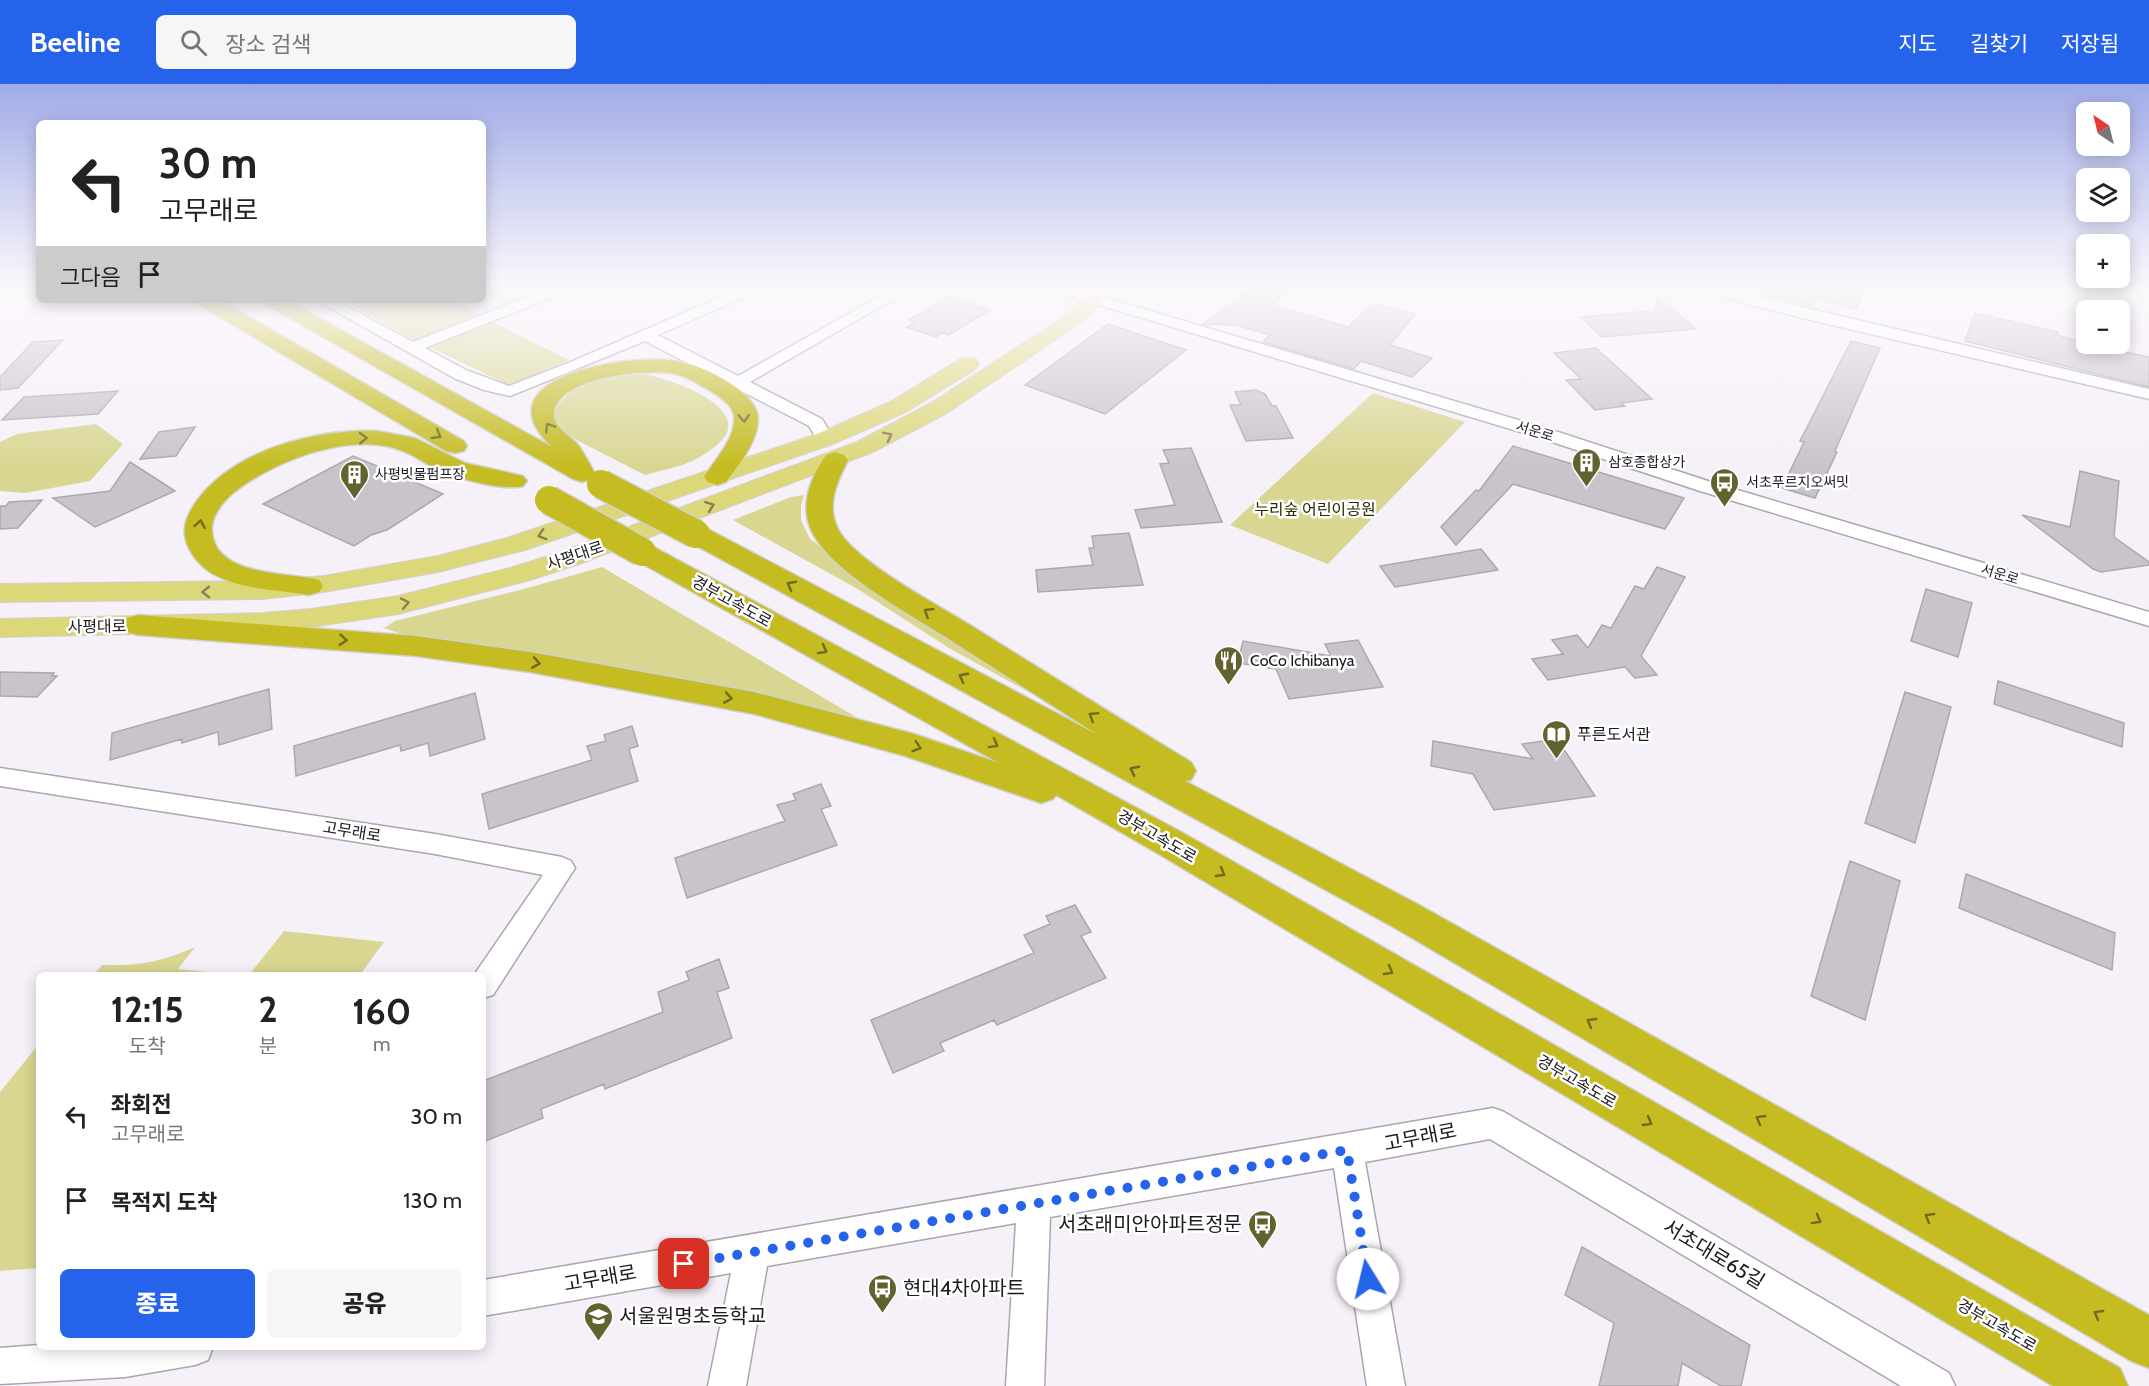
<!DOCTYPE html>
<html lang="ko">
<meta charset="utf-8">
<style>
body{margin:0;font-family:Cabin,"Noto Sans KR",sans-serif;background:#f6f6f6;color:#222;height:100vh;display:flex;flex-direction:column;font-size:22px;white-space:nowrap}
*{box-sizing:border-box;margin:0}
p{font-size:20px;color:#767676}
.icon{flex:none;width:33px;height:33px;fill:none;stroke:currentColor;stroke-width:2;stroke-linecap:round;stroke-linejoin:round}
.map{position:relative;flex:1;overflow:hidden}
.sheet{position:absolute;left:36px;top:888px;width:450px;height:378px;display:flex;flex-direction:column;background:#fff;border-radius:9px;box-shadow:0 3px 15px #0003}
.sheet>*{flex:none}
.banner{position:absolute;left:36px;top:36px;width:450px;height:183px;border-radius:9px;box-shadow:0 3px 15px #0003;background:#fff;color:#222;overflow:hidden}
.needle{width:39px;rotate:325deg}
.controls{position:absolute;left:2076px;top:18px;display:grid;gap:12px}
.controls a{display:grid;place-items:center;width:54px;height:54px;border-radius:9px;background:#fff;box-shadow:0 3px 15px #0003;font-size:30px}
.pin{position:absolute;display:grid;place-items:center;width:51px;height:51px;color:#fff;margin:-26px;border-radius:12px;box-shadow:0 3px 9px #0006}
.me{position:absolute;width:66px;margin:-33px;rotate:351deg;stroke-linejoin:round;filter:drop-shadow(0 0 4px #0008)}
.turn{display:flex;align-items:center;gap:21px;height:126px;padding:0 24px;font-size:27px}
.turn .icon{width:78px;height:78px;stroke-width:2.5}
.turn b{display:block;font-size:42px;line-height:51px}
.then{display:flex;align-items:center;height:57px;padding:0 24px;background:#0003;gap:12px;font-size:22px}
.eta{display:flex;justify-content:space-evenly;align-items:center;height:102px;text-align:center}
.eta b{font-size:36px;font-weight:800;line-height:42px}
.button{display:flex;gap:12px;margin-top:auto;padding:12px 24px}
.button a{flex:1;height:69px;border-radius:9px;background:#2563eb;color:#fff;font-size:24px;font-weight:800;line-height:69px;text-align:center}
.button a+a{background:#f6f6f6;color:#222}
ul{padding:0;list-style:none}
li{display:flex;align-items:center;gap:18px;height:84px;padding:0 24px}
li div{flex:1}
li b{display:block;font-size:22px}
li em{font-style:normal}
header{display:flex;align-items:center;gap:36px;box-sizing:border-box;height:84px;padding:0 30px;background:#2563eb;color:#fff}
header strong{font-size:28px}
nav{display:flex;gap:33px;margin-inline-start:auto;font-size:21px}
.search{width:420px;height:54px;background:#f6f6f6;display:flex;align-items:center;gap:15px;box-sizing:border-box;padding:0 21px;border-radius:9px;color:#767676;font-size:22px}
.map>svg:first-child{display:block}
</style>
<header>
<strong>Beeline</strong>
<div class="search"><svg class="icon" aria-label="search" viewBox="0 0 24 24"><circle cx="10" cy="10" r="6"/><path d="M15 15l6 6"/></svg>장소 검색</div>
<nav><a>지도</a><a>길찾기</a><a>저장됨</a></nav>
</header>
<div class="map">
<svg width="2149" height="1302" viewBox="0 0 2149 1302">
<rect width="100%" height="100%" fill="#f6f0f8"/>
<!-- green -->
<path fill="#d8d690" d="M 343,216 L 450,216 L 569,276 L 514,299 L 507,300 L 408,253 Z
M 644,290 C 666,294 734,316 728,345 C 726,357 707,369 698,374 C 683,383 661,386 645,391 L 559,347 L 554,338 L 554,327 C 574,295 609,292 644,290 Z
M 1373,309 L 1465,338 L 1328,480 L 1230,441 Z
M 96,340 L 123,360 L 90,397 L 25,409 L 0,407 L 0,358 L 17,350 Z
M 804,411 L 801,422 L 801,436 L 810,455 L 850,484 L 1031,601 L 1025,606 L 949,564 L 856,504 L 733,436 L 791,413 Z
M 602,483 L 885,650 L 417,555 L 384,544 L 395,537 L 524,505 Z
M 284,847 L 384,858 L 360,891 L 249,891 Z
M 195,863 L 178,885 L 236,891 L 94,891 L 102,881 C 139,882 161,878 195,863 Z
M 39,960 L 39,1184 L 0,1187 L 0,1008 Z"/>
<!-- building -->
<path fill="#c9c3cb" stroke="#ada7ae" stroke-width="1.5" d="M 1254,202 L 1296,202 L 1272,221 L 1348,243 L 1374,219 L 1415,230 L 1390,261 L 1432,274 L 1412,293 L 1361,277 L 1354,285 L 1263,258 L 1270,251 L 1236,241 L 1203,240 Z
M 1763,202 L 1868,202 L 1856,225 L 1817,215 L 1813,222 L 1762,209 Z
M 949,212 L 990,226 L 949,251 L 942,249 L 936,253 L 906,243 L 914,238 L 909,236 Z
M 1657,212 L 1696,245 L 1602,253 L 1581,233 L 1648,227 L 1654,233 Z
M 1975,229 L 2058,248 L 2057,251 L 2086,260 L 2149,273 L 2149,303 L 1965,257 Z
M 1108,240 L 1186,266 L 1105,330 L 1025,301 Z
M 63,256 L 18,304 L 0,306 L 0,293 L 33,258 Z
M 1851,257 L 1880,264 L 1835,367 L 1837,368 L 1815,414 L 1782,404 L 1804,358 L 1800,357 Z
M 1596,264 L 1652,315 L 1621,319 L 1625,322 L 1595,326 L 1566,296 L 1581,295 L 1554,269 Z
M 1256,306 L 1265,310 L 1272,322 L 1276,322 L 1293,354 L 1246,357 L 1230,321 L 1241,321 L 1235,308 Z
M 118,307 L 98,330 L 2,336 L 24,313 Z
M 195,343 L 176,372 L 140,375 L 159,348 Z
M 1513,362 L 1684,414 L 1665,445 L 1513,400 L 1456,461 L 1441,443 L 1476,406 L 1479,407 Z
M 1191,364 L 1222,438 L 1141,444 L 1135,426 L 1175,421 L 1160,380 L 1169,379 L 1163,366 Z
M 353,372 L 443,410 L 387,446 L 371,451 L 354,462 L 263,420 Z
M 130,378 L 175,407 L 95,443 L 53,414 L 110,407 Z
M 2080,387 L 2119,397 L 2114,453 L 2149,478 L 2149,481 L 2101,488 L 2093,485 L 2022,431 L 2070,443 Z
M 42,416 L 18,444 L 0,445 L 0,422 L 6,422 L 9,418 Z
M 1129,449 L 1143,501 L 1038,508 L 1036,486 L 1093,481 L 1089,464 L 1094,464 L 1092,452 Z
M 1481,465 L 1498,486 L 1395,503 L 1380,482 Z
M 1657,483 L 1685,493 L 1641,572 L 1657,591 L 1635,594 L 1625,583 L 1548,596 L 1532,575 L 1563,570 L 1552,556 L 1577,551 L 1588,564 L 1602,541 L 1611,544 L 1635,502 L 1644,505 Z
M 1926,505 L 1972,519 L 1958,573 L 1911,557 Z
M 1358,556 L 1383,603 L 1289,615 L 1276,585 L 1238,579 L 1243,557 L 1331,572 L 1325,560 Z
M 0,588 L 54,589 L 52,592 L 57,592 L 37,613 L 0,612 Z
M 1998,597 L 2124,639 L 2122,663 L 1994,620 Z
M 269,605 L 272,645 L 219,661 L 218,648 L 182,659 L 182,655 L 110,676 L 112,649 Z
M 1905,608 L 1951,623 L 1915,759 L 1865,739 Z
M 475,609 L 485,655 L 430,672 L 428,659 L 401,667 L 400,661 L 296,692 L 294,662 Z
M 632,642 L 638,662 L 629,665 L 638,697 L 489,745 L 482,710 L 592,676 L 587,662 L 606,657 L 604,651 Z
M 1557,655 L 1595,712 L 1494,726 L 1473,690 L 1431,682 L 1433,657 L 1533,675 L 1522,660 Z
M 821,700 L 831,722 L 821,725 L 837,761 L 687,814 L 675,774 L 785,737 L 777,721 L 796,716 L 793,710 Z
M 1850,777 L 1900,797 L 1865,936 L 1811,912 Z
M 1966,790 L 2115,849 L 2112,886 L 1959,824 Z
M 1075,821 L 1091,848 L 1081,852 L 1106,894 L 997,941 L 994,936 L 940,959 L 944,967 L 893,989 L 871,936 L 1034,869 L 1024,851 L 1050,840 L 1046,832 Z
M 719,875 L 729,904 L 717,908 L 732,954 L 605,1005 L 604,1000 L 541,1025 L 543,1034 L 483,1058 L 483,997 L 663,928 L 658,908 L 689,896 L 686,888 Z
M 1582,1163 L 1750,1261 L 1741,1302 L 1721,1302 L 1682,1279 L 1678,1302 L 1599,1302 L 1614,1239 L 1565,1211 Z"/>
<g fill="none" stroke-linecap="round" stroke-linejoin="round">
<defs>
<path id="minor" d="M 555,202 L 575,202 L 573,205 L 425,264 L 466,286 L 509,302 L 573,277 L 746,202 L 765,202 L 763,205 L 658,251 L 738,292 L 898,202 L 916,202 L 750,298 L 822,335 L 834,355 L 831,359 L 819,359 L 809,342 L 645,257 L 510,312 L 484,306 L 454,294 L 316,216 L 335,216 L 413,258 Z
M 1044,202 L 1066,202 L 1549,345 L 1714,399 L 2149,528 L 2149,542 L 1700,407 L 1537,353 L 1046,205 Z
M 1690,202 L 1714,202 L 2149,305 L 2149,315 L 1802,234 L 1692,205 Z
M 0,684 L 435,750 L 562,773 L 571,777 L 575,784 L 493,911 L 483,914 L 483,891 L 474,891 L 543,791 L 435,770 L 0,702 Z
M 1493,1024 L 1504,1028 L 1949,1289 L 1955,1302 L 1901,1302 L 1490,1055 L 1365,1078 L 1405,1302 L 1367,1302 L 1334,1084 L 1050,1133 L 1044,1302 L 1006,1302 L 1016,1139 L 767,1182 L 746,1302 L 708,1302 L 731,1189 L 483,1232 L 483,1196 Z
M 39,1261 L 39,1263 L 213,1263 L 208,1276 L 195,1281 L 125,1293 L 0,1300 L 0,1264 Z"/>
<path id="major" d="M 1098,202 L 1121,202 L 1100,218 L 1082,238 L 947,329 L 873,368 L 579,480 L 530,496 L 398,530 L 311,543 L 263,547 L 0,553 L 0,535 L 263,529 L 311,525 L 398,512 L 510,484 L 561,468 L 857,358 L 931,319 L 1068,230 L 1086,210 Z
M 968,274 L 976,275 L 979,280 L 976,285 L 906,328 L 833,360 L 525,466 L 438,488 L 324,508 L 263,515 L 0,518 L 0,500 L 263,497 L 324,492 L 438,472 L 507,454 L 817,350 L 890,318 L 960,275 Z"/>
<path id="highway" d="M 195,216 L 220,216 L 464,357 L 467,362 L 464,367 L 455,369 L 446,367 L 198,220 Z
M 262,216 L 287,216 L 552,363 C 477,293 629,269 675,277 C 697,280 719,291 737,304 C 746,311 757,321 758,333 C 759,357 739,380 726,398 L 717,401 L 708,398 L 704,393 C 715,376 736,354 734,332 C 733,322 723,316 717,311 C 704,303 690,294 676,290 C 649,284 555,293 554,330 C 554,344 571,352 579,362 C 585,371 590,380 595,390 L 591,395 L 582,398 L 573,395 L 265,220 Z
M 378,347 L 415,354 L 465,379 L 523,392 L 527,397 L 523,402 C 504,407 458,395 439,386 C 427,381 416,372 403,367 C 352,346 273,377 233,409 C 222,419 211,432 212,447 C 215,493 287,488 319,496 L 323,502 L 319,508 L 309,511 C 279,506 247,506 219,493 C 203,486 188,470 185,452 C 183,439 189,429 196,418 C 234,365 316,345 378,347 Z
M 835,368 L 844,371 L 848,376 C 837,398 826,421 838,445 C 854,477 938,521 970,541 C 1044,587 1117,633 1191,678 L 1196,687 L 1191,696 L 1185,697 L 1421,822 L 2149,1231 L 2149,1284 L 2131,1277 L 1395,844 L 686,456 L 682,450 L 686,444 L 696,442 L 706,444 L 1098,651 C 1047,618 995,585 944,552 C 905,527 833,489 812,448 C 799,422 811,393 826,371 Z
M 642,460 L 652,462 L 1183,749 L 2120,1284 L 2128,1302 L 2053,1302 L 1157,769 L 1056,711 L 1053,715 L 1041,719 L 905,672 L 754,630 L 530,588 L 416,572 L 138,551 L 127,548 L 123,541 L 127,534 L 138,531 L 416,552 L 530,568 L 754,608 L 914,650 L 999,679 L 632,474 L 628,468 L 632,462 Z"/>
</defs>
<!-- minor casing -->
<use href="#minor" stroke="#aba6ad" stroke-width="3"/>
<!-- major casing -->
<use href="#major" stroke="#d2d1d2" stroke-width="2"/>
<!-- highway casing -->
<use href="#highway" stroke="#d2d1d2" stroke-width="3"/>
<!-- minor -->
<use href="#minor" fill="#fff" fill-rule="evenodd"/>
<!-- major -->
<use href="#major" fill="#dcd779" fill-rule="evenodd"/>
<!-- highway -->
<use href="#highway" fill="#c4bc20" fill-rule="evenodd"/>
<defs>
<path id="highway-bridge" d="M 601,400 L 696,450
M 549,416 L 642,468"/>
</defs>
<!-- highway-bridge casing -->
<use href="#highway-bridge" stroke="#d2d1d2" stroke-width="31" stroke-linecap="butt"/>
<!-- highway-bridge -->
<use href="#highway-bridge" stroke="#c4bc20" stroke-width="28"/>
</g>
<!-- one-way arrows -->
<defs><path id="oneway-chevron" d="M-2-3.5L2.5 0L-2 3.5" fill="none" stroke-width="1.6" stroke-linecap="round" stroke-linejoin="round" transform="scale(1.5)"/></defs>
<g stroke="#706b1e">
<use href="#oneway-chevron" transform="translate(744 334) rotate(87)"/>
<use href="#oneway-chevron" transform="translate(549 343) rotate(-123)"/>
<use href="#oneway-chevron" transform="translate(437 351) rotate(30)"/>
<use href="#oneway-chevron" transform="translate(363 354) rotate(-2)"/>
<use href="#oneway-chevron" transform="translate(200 440) rotate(-80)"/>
<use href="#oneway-chevron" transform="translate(791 501) rotate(-152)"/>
<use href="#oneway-chevron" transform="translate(928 528) rotate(-148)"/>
<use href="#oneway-chevron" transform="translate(343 556) rotate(5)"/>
<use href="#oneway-chevron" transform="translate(823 566) rotate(29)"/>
<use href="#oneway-chevron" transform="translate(536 579) rotate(10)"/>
<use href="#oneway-chevron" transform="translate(963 593) rotate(-152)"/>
<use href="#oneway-chevron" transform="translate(728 614) rotate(10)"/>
<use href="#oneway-chevron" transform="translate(1093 632) rotate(-148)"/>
<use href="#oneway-chevron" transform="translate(994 660) rotate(29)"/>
<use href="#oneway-chevron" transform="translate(917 663) rotate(17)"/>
<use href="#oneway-chevron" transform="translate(1134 686) rotate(-152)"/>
<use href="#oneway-chevron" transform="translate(1221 789) rotate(30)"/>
<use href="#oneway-chevron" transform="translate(1389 887) rotate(30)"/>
<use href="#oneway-chevron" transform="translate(1591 938) rotate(-150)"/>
<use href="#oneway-chevron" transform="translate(1760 1035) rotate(-150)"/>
<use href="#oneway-chevron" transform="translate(1648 1038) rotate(30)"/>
<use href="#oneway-chevron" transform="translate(1929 1133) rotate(-150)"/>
<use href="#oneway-chevron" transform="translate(1817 1136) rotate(30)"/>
<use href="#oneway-chevron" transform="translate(2098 1230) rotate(-150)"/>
</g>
<g stroke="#868250">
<use href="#oneway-chevron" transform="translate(888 352) rotate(-26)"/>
<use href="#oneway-chevron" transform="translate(710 422) rotate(-20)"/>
<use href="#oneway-chevron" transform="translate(542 451) rotate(162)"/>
<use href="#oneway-chevron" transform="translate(206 508) rotate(179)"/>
<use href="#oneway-chevron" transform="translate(405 519) rotate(-12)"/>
</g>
<!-- sky -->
<linearGradient id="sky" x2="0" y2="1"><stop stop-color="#a1abe8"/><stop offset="0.53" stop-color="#fbf8fc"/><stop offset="1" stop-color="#fbf8fc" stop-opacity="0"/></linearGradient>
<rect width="2149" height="384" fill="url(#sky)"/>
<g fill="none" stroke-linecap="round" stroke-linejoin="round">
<!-- route -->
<path stroke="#2563eb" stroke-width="10" stroke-dasharray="0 18" d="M 684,1180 L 1347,1066 L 1368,1195"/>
</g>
<!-- icons -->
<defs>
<symbol id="building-pin" viewBox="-11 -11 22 30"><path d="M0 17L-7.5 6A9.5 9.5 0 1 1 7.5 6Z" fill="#63612e" stroke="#fff"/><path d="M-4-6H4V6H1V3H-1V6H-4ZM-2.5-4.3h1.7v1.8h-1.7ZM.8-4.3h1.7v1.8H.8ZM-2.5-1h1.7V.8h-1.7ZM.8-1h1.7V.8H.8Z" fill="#fff"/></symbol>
<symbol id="bus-pin" viewBox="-11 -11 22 30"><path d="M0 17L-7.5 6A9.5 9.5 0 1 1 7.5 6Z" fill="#63612e" stroke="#fff"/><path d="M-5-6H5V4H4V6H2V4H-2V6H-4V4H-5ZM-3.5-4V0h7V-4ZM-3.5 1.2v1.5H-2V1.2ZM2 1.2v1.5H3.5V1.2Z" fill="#fff"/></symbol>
<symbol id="restaurant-pin" viewBox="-11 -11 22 30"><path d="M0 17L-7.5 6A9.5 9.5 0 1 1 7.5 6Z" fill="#63612e" stroke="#fff"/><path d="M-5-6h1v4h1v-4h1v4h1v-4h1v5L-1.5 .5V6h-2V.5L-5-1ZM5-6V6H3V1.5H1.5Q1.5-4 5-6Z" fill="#fff"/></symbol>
<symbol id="library-pin" viewBox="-11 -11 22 30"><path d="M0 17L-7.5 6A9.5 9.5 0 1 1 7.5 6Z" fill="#63612e" stroke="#fff"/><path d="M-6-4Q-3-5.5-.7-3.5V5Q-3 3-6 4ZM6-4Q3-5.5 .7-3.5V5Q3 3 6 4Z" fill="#fff"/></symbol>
<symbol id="school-pin" viewBox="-11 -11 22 30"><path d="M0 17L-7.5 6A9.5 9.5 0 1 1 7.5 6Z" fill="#63612e" stroke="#fff"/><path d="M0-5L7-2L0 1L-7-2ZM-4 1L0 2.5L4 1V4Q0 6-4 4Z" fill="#fff"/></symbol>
</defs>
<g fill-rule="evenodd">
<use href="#building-pin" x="1570" y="362" width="33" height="45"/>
<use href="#building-pin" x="338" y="374" width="33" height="45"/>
<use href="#bus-pin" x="1708" y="382" width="33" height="45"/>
<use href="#restaurant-pin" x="1212" y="560" width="33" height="45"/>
<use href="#library-pin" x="1540" y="634" width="33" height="45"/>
<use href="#bus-pin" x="1246" y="1124" width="33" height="45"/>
<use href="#bus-pin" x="866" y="1188" width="33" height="45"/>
<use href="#school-pin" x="582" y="1216" width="33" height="45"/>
</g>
<g text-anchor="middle" stroke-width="5" stroke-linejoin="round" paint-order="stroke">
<!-- far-street labels -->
<g font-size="14" fill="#1c1a1d" stroke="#fff">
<text transform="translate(1535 347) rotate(17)" y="5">서운로</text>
<text transform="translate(2000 490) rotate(17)" y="5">서운로</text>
</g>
<!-- far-poi labels -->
<g font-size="14" fill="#1c1a1d" stroke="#fff" text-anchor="start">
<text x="1608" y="383">삼호종합상가</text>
<text x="375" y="395">사평빗물펌프장</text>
<text x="1746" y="403">서초푸르지오써밋</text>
</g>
<!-- park labels -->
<g font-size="16" fill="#2d2b00" stroke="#fff">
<text x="1315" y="431">누리숲 어린이공원</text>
</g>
<!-- street labels -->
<g font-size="16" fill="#1c1a1d" stroke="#fff">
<text transform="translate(575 471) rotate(-19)" y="6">사평대로</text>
<text transform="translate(732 517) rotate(29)" y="6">경부고속도로</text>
<text transform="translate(97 542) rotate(-1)" y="6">사평대로</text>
<text transform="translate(352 747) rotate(9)" y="6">고무래로</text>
<text transform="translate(1157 752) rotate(30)" y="6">경부고속도로</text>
<text transform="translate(1577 997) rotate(30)" y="6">경부고속도로</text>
<text transform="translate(1997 1241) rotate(30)" y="6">경부고속도로</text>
</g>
<!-- poi labels -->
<g font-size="16" fill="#1c1a1d" stroke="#fff" text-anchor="start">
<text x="1250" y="582">CoCo Ichibanya</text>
<text x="1577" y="656">푸른도서관</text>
</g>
<!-- near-street labels -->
<g font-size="20" fill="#1c1a1d" stroke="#fff">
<text transform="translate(1420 1053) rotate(-11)" y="7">고무래로</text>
<text transform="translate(1714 1170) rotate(31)" y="7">서초대로65길</text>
<text transform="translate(600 1194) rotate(-10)" y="7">고무래로</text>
</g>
<!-- near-poi labels -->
<g font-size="20" fill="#1c1a1d" stroke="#fff" text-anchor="start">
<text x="1242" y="1147" text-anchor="end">서초래미안아파트정문</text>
<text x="903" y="1211">현대4차아파트</text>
<text x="619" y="1239">서울원명초등학교</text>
</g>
</g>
</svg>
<div class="controls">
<a><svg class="needle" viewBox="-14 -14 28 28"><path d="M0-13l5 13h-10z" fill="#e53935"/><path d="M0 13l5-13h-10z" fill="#767676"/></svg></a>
<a><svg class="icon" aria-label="layers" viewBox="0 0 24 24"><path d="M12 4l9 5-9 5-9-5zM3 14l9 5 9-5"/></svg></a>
<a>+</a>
<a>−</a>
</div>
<div class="pin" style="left:684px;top:1180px;background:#d93025"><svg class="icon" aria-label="arrive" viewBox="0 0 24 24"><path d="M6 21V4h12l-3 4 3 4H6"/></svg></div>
<svg class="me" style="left:1368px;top:1195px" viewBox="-20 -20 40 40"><circle r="19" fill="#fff"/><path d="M0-13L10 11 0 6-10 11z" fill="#2563eb"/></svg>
<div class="banner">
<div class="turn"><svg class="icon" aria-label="left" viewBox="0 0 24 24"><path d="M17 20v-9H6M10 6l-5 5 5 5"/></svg><div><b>30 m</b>고무래로</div></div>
<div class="then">그다음<svg class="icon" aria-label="arrive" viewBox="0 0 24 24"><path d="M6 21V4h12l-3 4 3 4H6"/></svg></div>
</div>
<section class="sheet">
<div class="eta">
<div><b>12:15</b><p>도착</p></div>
<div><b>2</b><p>분</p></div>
<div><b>160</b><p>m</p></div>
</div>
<ul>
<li><svg class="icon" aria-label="left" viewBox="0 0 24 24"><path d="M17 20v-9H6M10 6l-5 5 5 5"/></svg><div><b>좌회전</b><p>고무래로</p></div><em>30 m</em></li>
<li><svg class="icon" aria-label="arrive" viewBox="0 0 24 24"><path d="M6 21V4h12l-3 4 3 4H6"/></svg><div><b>목적지 도착</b></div><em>130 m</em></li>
</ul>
<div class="button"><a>종료</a><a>공유</a></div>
</section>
</div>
